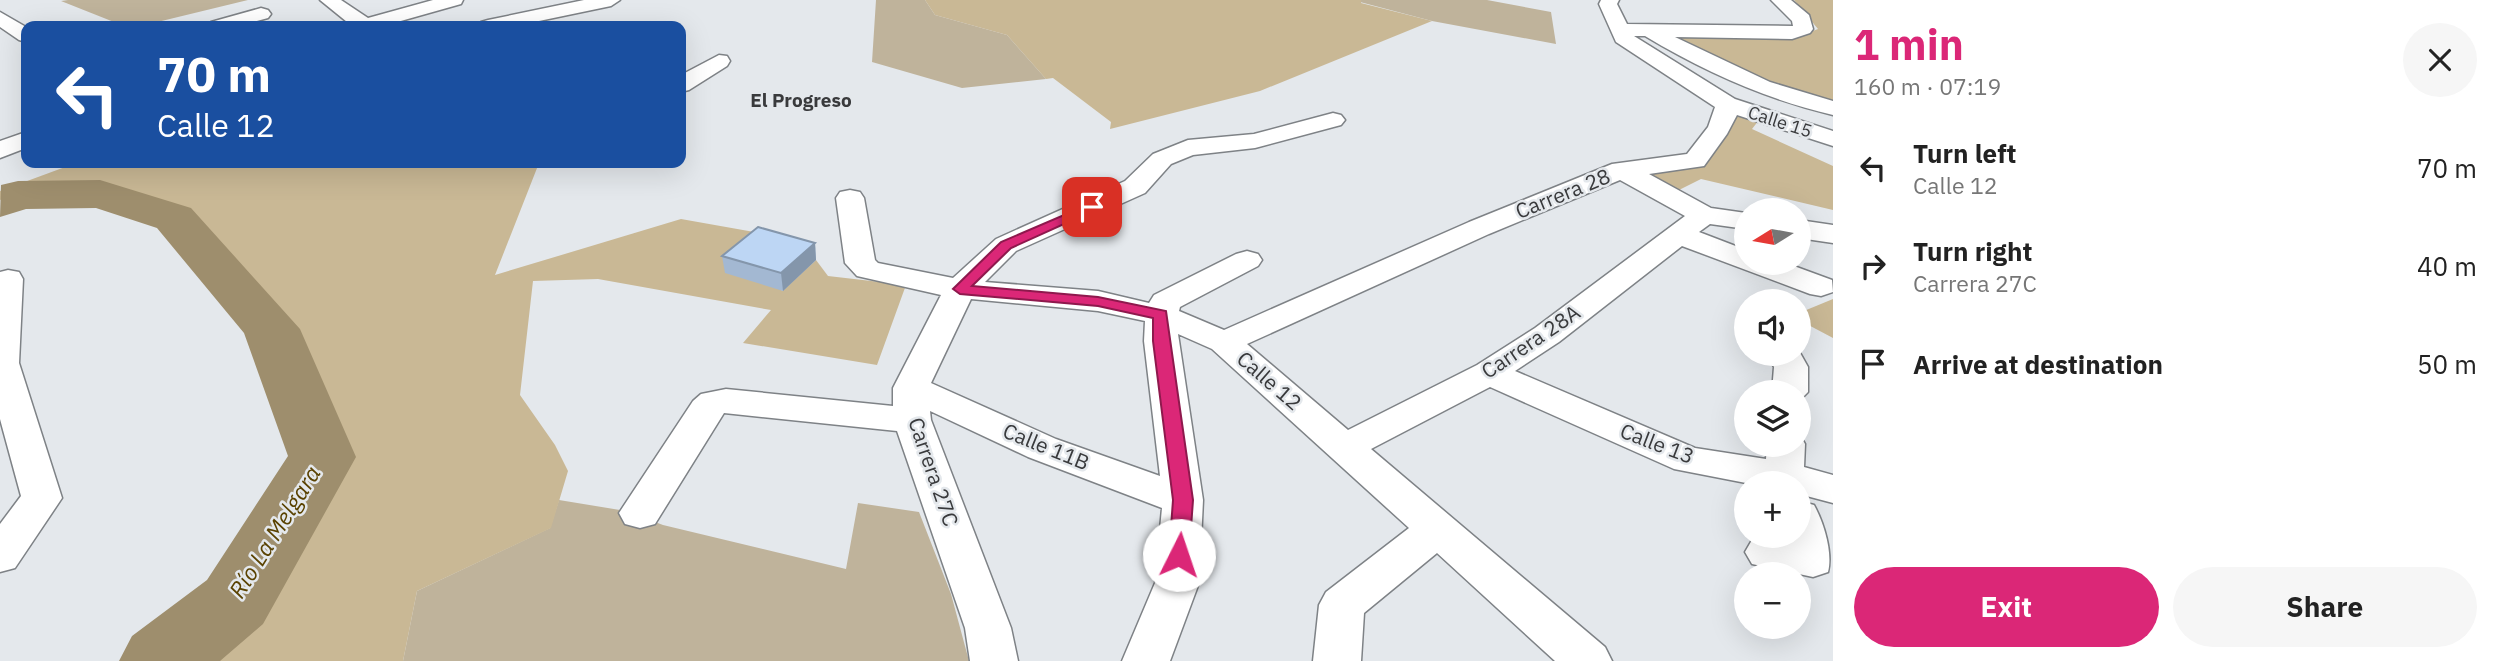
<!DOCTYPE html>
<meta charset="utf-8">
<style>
body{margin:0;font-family:"IBM Plex Sans",sans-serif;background:#f6f6f6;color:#222;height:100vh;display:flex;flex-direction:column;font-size:26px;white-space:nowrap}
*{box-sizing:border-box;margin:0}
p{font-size:23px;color:#767676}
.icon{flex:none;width:38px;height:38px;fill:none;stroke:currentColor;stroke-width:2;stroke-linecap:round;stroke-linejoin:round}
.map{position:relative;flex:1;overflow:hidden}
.drawer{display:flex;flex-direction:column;background:#fff;width:665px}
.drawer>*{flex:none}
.top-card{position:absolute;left:21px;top:21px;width:665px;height:147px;border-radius:14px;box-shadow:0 7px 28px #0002;background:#1a4fa0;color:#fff;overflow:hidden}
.needle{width:46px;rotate:259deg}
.buttons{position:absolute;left:1734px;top:198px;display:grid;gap:14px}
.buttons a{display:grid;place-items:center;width:77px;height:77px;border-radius:50%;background:#fff;box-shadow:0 7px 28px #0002;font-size:35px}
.pin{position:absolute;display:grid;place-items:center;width:60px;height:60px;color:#fff;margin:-30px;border-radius:14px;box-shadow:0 4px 10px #0006}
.me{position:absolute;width:77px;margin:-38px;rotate:4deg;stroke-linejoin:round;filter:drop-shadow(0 0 5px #0008)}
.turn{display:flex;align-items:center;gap:24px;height:147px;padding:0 21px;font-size:32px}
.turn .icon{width:91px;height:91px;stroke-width:2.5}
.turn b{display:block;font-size:49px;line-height:60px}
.round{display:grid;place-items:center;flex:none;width:74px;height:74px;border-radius:37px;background:#f6f6f6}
.headline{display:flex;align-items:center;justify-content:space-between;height:119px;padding:0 21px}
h1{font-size:42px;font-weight:700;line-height:52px;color:#db2777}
.button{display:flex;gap:14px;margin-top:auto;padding:14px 21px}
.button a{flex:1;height:80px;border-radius:42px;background:#db2777;color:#fff;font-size:28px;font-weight:700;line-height:80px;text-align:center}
.button a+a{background:#f6f6f6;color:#222}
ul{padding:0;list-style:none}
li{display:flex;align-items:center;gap:21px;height:98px;padding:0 21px}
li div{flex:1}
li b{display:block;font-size:26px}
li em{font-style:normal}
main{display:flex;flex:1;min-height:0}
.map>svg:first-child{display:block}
</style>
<main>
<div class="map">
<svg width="1833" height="661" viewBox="0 0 1833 661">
<rect width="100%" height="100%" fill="#e4e8ec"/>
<!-- green -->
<path fill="#bfb39b" d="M 68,0 L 248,0 L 141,26 L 124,26 L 61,1 Z
M 876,0 L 925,0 L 935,15 L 1007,35 L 1046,79 L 962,88 L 872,62 Z
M 1361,0 L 1487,0 L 1551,12 L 1556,44 L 1432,21 L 1360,2 Z
M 559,500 L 626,511 L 663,525 L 846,569 L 858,503 L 919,512 L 951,594 L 969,661 L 403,661 L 417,591 L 550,528 Z"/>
<!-- forest -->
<path fill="#c9b895" d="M 925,0 L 1361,0 L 1361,3 L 1432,21 L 1260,91 L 1110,129 L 1111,122 L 1053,78 L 1046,79 L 1007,35 L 935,15 Z
M 1794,0 L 1833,0 L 1833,104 C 1773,90 1719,62 1666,33 L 1794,38 L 1818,29 Z
M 1734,110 L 1759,120 L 1752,129 L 1833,166 L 1833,210 L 1701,179 L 1673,193 L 1636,170 L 1699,166 Z
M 76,163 L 539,163 L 495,275 L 681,219 L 766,234 L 782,291 L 816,260 L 828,276 L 906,285 L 877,365 L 743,343 L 771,310 L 598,279 L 533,281 L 520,395 L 555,445 L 568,471 L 551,528 L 417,591 L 403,661 L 182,661 L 265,596 L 342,456 L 285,319 L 190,213 L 106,189 L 25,190 L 0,200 L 0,191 Z
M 1833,299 L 1833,338 L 1799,320 L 1799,313 Z"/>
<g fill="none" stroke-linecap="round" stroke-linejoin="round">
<!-- river -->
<path fill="#9e8e6d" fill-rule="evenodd" d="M 100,180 L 191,208 L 300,329 L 356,457 L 263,624 L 220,661 L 119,661 L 132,636 L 207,580 L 288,456 L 244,333 L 157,228 L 96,208 L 26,209 L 0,217 L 1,185 L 18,181 Z"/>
<defs>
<path id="street" d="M 320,0 L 341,0 L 368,18 L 433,0 L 463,0 L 461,4 L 383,26 L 352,26 Z
M 584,0 L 620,0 L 611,6 L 515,26 L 478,26 L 481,22 L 488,20 Z
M 1601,0 L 1619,0 L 1617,4 L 1627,24 L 1793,26 L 1792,21 L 1771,0 L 1791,0 L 1809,15 L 1813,29 L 1810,33 L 1792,39 L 1675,37 L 1770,82 L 1833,101 L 1833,115 C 1765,99 1705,72 1645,36 L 1634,36 L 1735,99 L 1833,131 L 1833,146 L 1737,115 L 1727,134 L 1704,166 L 1649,174 L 1711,208 L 1746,213 L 1746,229 L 1710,224 L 1699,232 L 1746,250 L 1746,262 L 1783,262 L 1832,280 L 1833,292 L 1821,296 L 1810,294 L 1682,246 L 1559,342 L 1515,371 L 1695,448 L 1766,459 L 1767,444 L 1799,444 L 1800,435 L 1805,444 L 1804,467 L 1833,475 L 1833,503 L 1799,494 L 1799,483 L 1746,483 L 1674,469 L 1490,387 L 1371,449 L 1605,647 L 1612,661 L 1555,661 L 1437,553 L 1364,613 L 1361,661 L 1313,661 L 1319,605 L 1326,592 L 1409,528 L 1212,349 L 1178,334 L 1203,500 L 1199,583 L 1170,661 L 1122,661 L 1155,583 L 1162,508 L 1028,457 L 930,411 L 931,420 L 1011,628 L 1018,661 L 970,661 L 965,628 L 897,431 L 724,413 L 655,524 L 640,528 L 625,524 L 619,513 L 693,401 L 701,394 L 726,389 L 893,406 L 893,388 L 941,295 L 857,276 L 845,263 L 836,198 L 840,192 L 850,190 L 860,192 L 864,198 L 875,260 L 878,263 L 953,278 L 996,239 L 1125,181 L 1153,154 L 1188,140 L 1254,134 L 1333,113 L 1341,115 L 1345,120 L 1341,125 L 1255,148 L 1193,155 L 1171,164 L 1145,193 L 1016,251 L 985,282 L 1098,291 L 1149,303 L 1154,295 L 1236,254 L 1247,251 L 1258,254 L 1262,260 L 1258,266 L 1180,307 L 1179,311 L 1224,330 L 1469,222 L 1612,164 L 1687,154 L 1708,127 L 1715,107 L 1616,42 L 1599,4 ZM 1620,180 L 1685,216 L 1535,328 L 1477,365 L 1348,430 L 1247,344 L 1489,234 ZM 971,299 L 1098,311 L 1145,321 L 1144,341 L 1160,476 L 1056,439 L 931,383 Z
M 261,8 L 268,10 L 271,14 L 268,18 L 239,26 L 208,26 L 211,22 Z
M 0,12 L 26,27 L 26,42 L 19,40 L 0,27 Z
M 719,55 L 727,56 L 730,61 L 727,66 L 689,90 L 681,92 L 681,75 Z
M 26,132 L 26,148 L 0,158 L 0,141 Z
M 1799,220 L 1833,225 L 1833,243 L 1799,238 Z
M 8,270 L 19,272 L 23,279 L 19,363 L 62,498 L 15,568 L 0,572 L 0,524 L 21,496 L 0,419 L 0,272 Z
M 1799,351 L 1808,367 L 1808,392 L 1799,401 L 1799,392 L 1772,392 L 1774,367 L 1767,354 L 1799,354 Z
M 1799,501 L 1814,505 C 1824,523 1833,553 1828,572 L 1813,577 L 1752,564 L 1745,552 L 1752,540 L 1767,536 L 1785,539 L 1784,536 L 1799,536 Z"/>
</defs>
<!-- street casing -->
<use href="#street" stroke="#7e8286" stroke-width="3"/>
<!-- street -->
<use href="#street" fill="#fff" fill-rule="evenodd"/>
</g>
<!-- wall -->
<path fill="#a3b8d2" d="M 815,243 L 816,260 L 783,291 L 725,273 L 722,256 Z"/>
<!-- shaded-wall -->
<path fill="#8496ab" d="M 815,243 L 816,260 L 783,291 L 781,273 Z"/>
<!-- building -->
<path fill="#bdd6f4" stroke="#8496ab" stroke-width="2" d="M 758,227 L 815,243 L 781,273 L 722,256 Z"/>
<!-- route -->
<path fill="#db2777" stroke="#8e194d" stroke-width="2" d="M 1092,203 L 1097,204 L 1097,209 L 1011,248 L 972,286 L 1098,297 L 1166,311 L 1193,500 L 1189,555 L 1186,561 L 1179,563 L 1172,561 L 1169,555 L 1173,500 L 1153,341 L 1153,318 L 1098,306 L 960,294 L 953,289 L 1001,242 Z"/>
<g text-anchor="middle" stroke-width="5" stroke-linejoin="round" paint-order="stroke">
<!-- far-street labels -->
<g font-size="18" fill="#393a3c" stroke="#e4e8ec">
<text transform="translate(1780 122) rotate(18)" y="6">Calle 15</text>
</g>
<!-- far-neighbourhood labels -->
<g font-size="19" font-weight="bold" fill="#393a3c" stroke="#e4e8ec">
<text x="801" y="107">El Progreso</text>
</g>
<!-- street labels -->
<g font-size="21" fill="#393a3c" stroke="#e4e8ec">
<text transform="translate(1563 194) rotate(-22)" y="7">Carrera 28</text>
<text transform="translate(1531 342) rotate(-34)" y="7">Carrera 28A</text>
<text transform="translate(1269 381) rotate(41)" y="7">Calle 12</text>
<text transform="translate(1657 444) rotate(21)" y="7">Calle 13</text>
<text transform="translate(1046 447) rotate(22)" y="7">Calle 11B</text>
<text transform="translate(933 472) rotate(71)" y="7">Carrera 27C</text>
</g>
<!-- water labels -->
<g font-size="23" font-style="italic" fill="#5a4201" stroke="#e4e8ec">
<text transform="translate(275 532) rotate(-58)" y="8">Río La Melgara</text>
</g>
</g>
</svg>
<div class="buttons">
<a><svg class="needle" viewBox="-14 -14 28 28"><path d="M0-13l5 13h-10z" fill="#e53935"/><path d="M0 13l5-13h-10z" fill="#767676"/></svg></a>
<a><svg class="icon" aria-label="sound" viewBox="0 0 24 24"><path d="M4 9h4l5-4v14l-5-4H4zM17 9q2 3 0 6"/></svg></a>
<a><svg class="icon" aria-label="layers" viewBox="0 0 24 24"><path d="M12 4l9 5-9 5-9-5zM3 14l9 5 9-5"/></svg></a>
<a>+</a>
<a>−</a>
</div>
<div class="pin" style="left:1092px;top:207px;background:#d93025"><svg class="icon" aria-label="arrive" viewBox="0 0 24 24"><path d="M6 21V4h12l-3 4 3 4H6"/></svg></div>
<svg class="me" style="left:1179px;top:555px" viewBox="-20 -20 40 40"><circle r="19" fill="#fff"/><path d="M0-13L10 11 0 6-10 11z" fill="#db2777"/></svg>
<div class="top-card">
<div class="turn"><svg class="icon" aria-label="left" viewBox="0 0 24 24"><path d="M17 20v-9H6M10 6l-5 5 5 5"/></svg><div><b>70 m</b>Calle 12</div></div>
</div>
</div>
<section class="drawer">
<div class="headline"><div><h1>1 min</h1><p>160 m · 07:19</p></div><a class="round"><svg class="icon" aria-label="close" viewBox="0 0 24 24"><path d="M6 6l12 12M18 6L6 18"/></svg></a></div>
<ul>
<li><svg class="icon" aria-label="left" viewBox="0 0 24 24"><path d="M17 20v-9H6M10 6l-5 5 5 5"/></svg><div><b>Turn left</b><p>Calle 12</p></div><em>70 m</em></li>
<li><svg class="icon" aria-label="right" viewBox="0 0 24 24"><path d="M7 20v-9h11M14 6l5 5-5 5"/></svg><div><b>Turn right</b><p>Carrera 27C</p></div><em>40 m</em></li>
<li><svg class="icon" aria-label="arrive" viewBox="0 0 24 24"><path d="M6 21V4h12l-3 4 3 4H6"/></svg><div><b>Arrive at destination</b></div><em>50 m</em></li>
</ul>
<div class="button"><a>Exit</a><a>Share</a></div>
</section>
</main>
